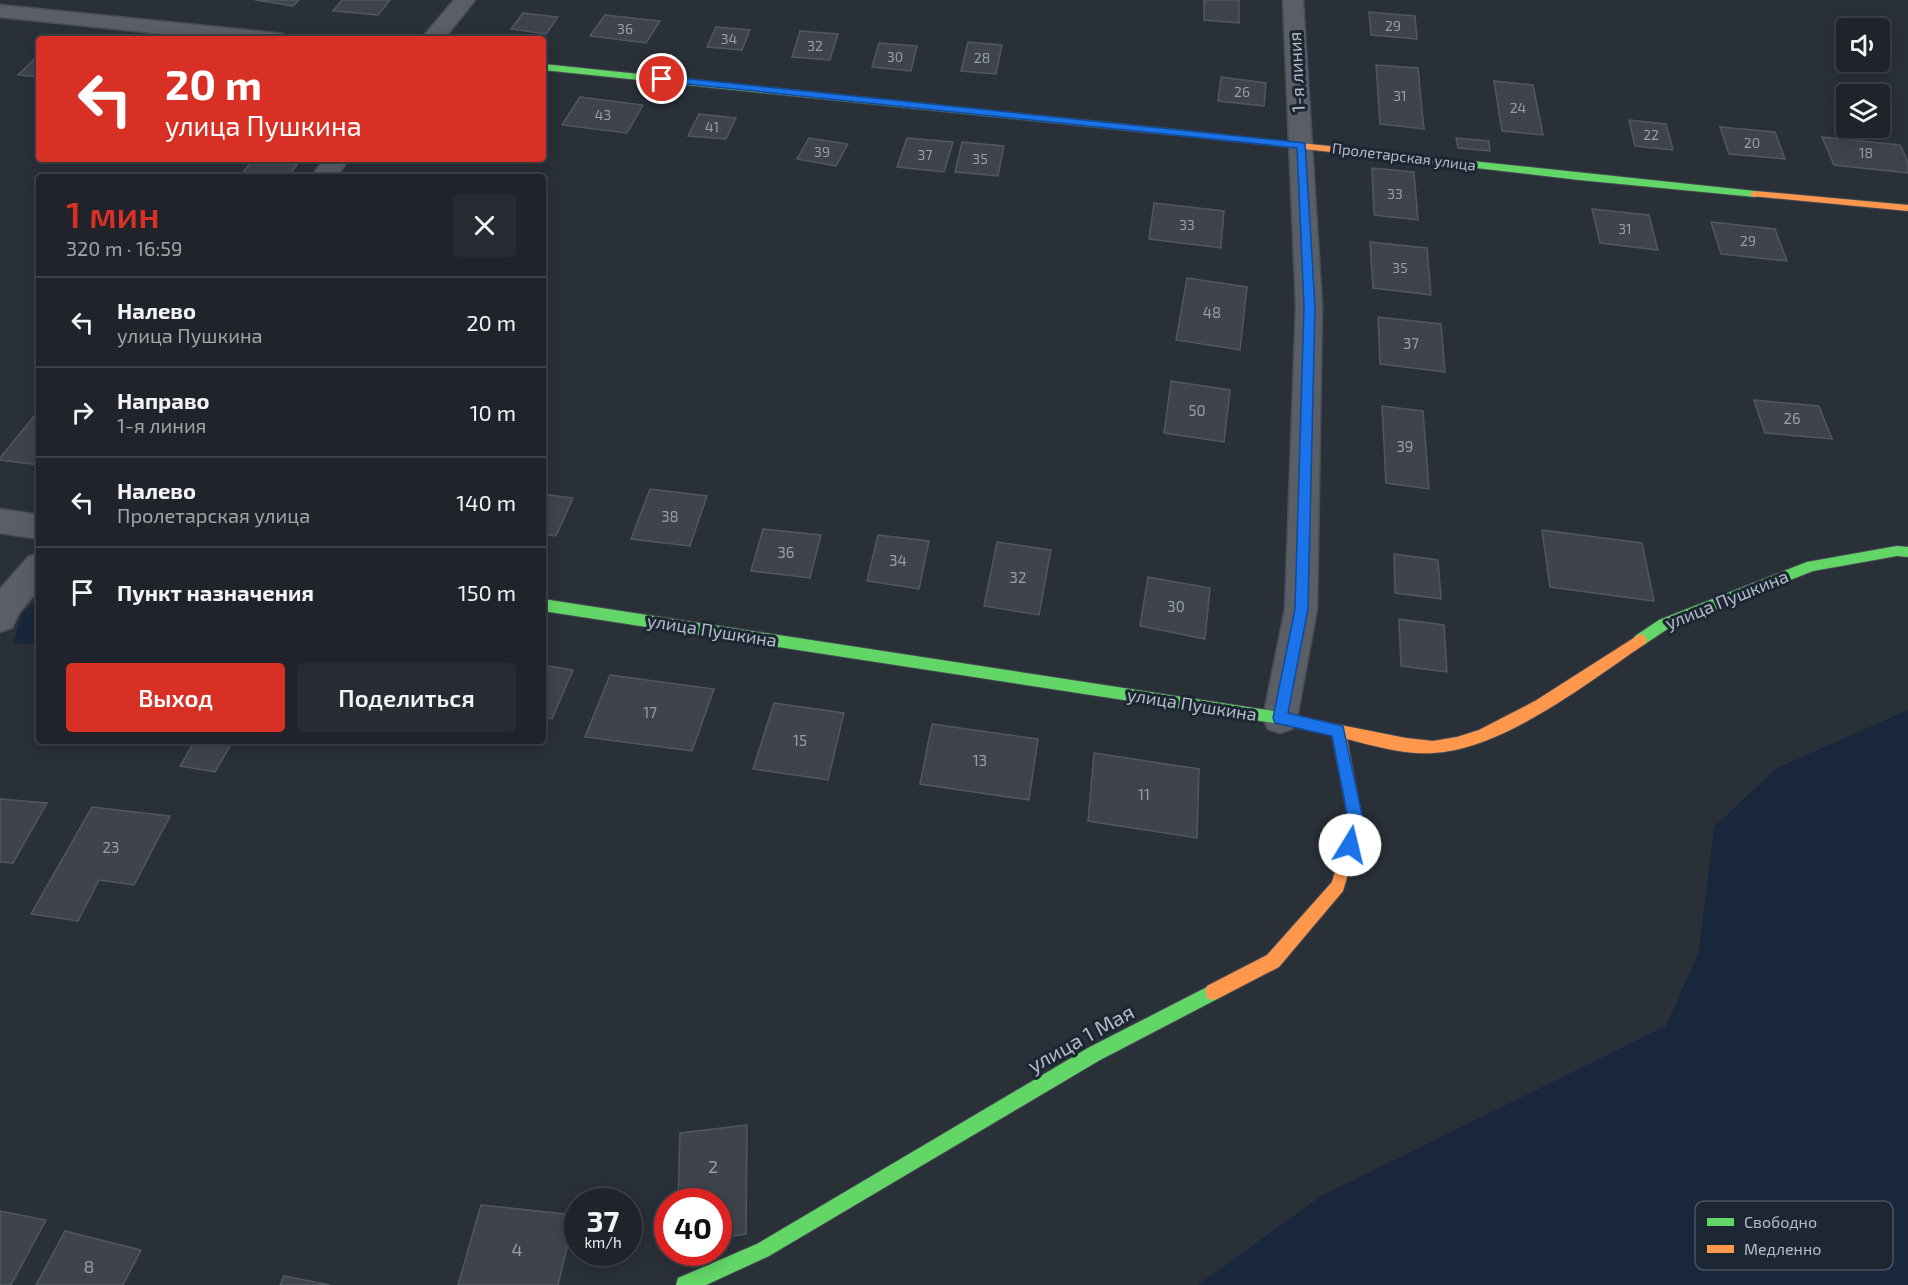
<!DOCTYPE html>
<html lang="ru">
<meta charset="utf-8">
<style>
body{margin:0;font-family:"Exo 2",sans-serif;background:#282c32;color:#f1f3f6;height:100vh;display:flex;flex-direction:column;font-size:22px;white-space:nowrap}
*{box-sizing:border-box;margin:0}
p{font-size:20px;color:#a2a4a8}
.icon{flex:none;width:33px;height:33px;fill:none;stroke:currentColor;stroke-width:2;stroke-linecap:round;stroke-linejoin:round}
.map{position:relative;flex:1;overflow:hidden}
.drawer{position:absolute;left:36px;top:174px;width:510px;height:570px;display:flex;flex-direction:column;background:#20242a;border-radius:6px;box-shadow:0 3px 15px #0003,0 0 0 2px #3d4147}
.drawer>*{flex:none}
.banner{position:absolute;left:36px;top:36px;width:510px;height:126px;border-radius:6px;box-shadow:0 3px 15px #0003,0 0 0 2px #3d4147;background:#d93025;color:#fff;overflow:hidden}
.controls{position:absolute;left:1836px;top:18px;display:grid;gap:12px}
.controls a{display:grid;place-items:center;width:54px;height:54px;border-radius:6px;background:#20242a;box-shadow:0 3px 15px #0003,0 0 0 2px #3d4147;font-size:30px}
.speed{position:absolute;left:564px;top:1188px;display:flex;gap:12px;font-size:30px;font-weight:700;text-align:center}
.speed>*{display:grid;place-content:center;width:78px;height:78px;border-radius:50%;background:#20242a;box-shadow:0 3px 15px #0003,0 0 0 2px #3d4147;line-height:1}
.speed small{font-size:15px;font-weight:400}
.speed .limit{border:9px solid #d22;background:#fff;color:#111}
.pin{position:absolute;display:grid;place-items:center;width:51px;height:51px;color:#fff;margin:-26px;border:3px solid #fff;border-radius:50%;box-shadow:0 2px 6px #0007}
.me{position:absolute;width:66px;margin:-33px;rotate:9deg;stroke-linejoin:round;filter:drop-shadow(0 0 4px #0008)}
.turn{display:flex;align-items:center;gap:21px;height:126px;padding:0 30px;font-size:27px}
.turn .icon{width:78px;height:78px;stroke-width:2.5}
.turn b{display:block;font-size:42px;line-height:51px}
.round{display:grid;place-items:center;flex:none;width:63px;height:63px;border-radius:6px;background:#282c32}
.summary{display:flex;align-items:center;justify-content:space-between;height:102px;padding:0 30px}
h1{font-size:36px;font-weight:600;line-height:45px;color:#d93025}
.action{display:flex;gap:12px;margin-top:auto;padding:12px 30px}
.action a{flex:1;height:69px;border-radius:6px;background:#d93025;color:#fff;font-size:24px;font-weight:600;line-height:69px;text-align:center}
.action a+a{background:#282c32;color:#f1f3f6}
ul{padding:0;list-style:none}
li{display:flex;align-items:center;gap:18px;height:90px;padding:0 30px;border-top:2px solid #3d4147}
li div{flex:1}
li b{display:block;font-size:22px}
li em{font-style:normal}
.map>svg:first-child{display:block}
</style>
<div class="map">
<svg width="1908" height="1285" viewBox="0 0 1908 1285">
<rect width="100%" height="100%" fill="#2a3038"/>
<!-- water -->
<path fill="#19273c" d="M 39,598 L 39,644 L 13,644 L 22,613 Z
M 1908,710 L 1908,1285 L 1198,1285 L 1321,1196 L 1666,1026 L 1699,951 L 1714,827 L 1777,768 Z"/>
<!-- building -->
<path fill="#3f444c" stroke="#52575f" stroke-width="1.5" d="M 255,0 L 299,0 L 293,6 Z
M 342,0 L 390,0 L 378,15 L 333,11 Z
M 1204,0 L 1239,0 L 1239,23 L 1204,20 Z
M 1369,12 L 1415,16 L 1417,39 L 1371,35 Z
M 523,13 L 558,17 L 546,34 L 511,29 Z
M 605,15 L 660,21 L 646,43 L 590,36 Z
M 716,27 L 750,30 L 742,50 L 707,47 Z
M 800,31 L 838,34 L 830,60 L 792,57 Z
M 968,42 L 1002,45 L 996,74 L 961,71 Z
M 879,43 L 917,46 L 911,71 L 872,67 Z
M 39,55 L 39,77 L 18,75 Z
M 1376,65 L 1418,68 L 1424,129 L 1380,124 Z
M 1221,77 L 1266,83 L 1264,106 L 1218,101 Z
M 1494,81 L 1533,85 L 1543,135 L 1502,131 Z
M 580,97 L 643,105 L 627,133 L 562,125 Z
M 699,114 L 736,118 L 726,139 L 688,136 Z
M 1629,120 L 1666,124 L 1673,150 L 1635,146 Z
M 1720,127 L 1775,132 L 1785,159 L 1729,154 Z
M 1822,137 L 1900,145 L 1908,162 L 1908,173 L 1834,165 Z
M 809,138 L 848,144 L 836,166 L 797,159 Z
M 907,138 L 953,142 L 944,172 L 897,167 Z
M 1456,138 L 1489,141 L 1490,151 L 1458,148 Z
M 962,142 L 1004,146 L 998,176 L 955,172 Z
M 253,160 L 297,165 L 287,177 L 239,177 Z
M 1372,168 L 1414,172 L 1418,220 L 1374,215 Z
M 1154,203 L 1224,211 L 1221,248 L 1149,239 Z
M 1592,209 L 1649,215 L 1658,250 L 1600,243 Z
M 1711,222 L 1775,229 L 1787,261 L 1721,254 Z
M 1370,242 L 1427,248 L 1431,295 L 1373,288 Z
M 1187,278 L 1247,287 L 1240,350 L 1176,340 Z
M 1378,317 L 1441,324 L 1445,372 L 1380,364 Z
M 1171,381 L 1230,390 L 1224,442 L 1164,433 Z
M 1754,400 L 1819,406 L 1832,439 L 1765,433 Z
M 1382,406 L 1423,411 L 1429,489 L 1386,483 Z
M 39,410 L 39,465 L 0,460 L 0,458 Z
M 650,489 L 707,496 L 690,546 L 631,539 Z
M 543,494 L 573,498 L 556,536 L 543,534 Z
M 763,529 L 821,535 L 810,578 L 751,571 Z
M 1542,530 L 1642,543 L 1654,601 L 1550,587 Z
M 878,535 L 929,541 L 919,589 L 867,581 Z
M 997,542 L 1051,550 L 1039,615 L 984,606 Z
M 1394,554 L 1438,560 L 1441,599 L 1395,593 Z
M 1148,577 L 1210,588 L 1205,639 L 1140,626 Z
M 1399,619 L 1444,625 L 1447,672 L 1401,666 Z
M 543,665 L 573,670 L 552,719 L 543,717 Z
M 610,675 L 714,689 L 692,751 L 585,737 Z
M 774,703 L 844,713 L 828,780 L 753,769 Z
M 932,724 L 1038,739 L 1029,800 L 920,784 Z
M 195,741 L 233,741 L 215,772 L 180,766 Z
M 1094,753 L 1199,769 L 1197,838 L 1088,821 Z
M 0,799 L 47,803 L 13,863 L 0,862 Z
M 92,807 L 170,816 L 134,885 L 99,880 L 78,921 L 31,914 Z
M 747,1125 L 746,1234 L 718,1238 L 718,1202 L 678,1202 L 680,1133 Z
M 481,1205 L 575,1215 L 558,1285 L 458,1285 Z
M 0,1211 L 46,1220 L 11,1285 L 0,1285 Z
M 65,1231 L 141,1250 L 123,1285 L 36,1285 Z
M 284,1276 L 330,1285 L 280,1285 Z"/>
<g fill="none" stroke-linecap="round" stroke-linejoin="round">
<defs>
<path id="street" d="M 454,0 L 475,0 L 444,39 L 421,39 Z
M 1283,0 L 1303,0 L 1322,306 L 1317,609 L 1297,718 L 1292,729 L 1280,733 L 1268,729 L 1263,718 L 1285,609 L 1296,306 Z
M 0,5 L 275,33 L 283,34 L 286,39 L 212,39 L 0,17 Z
M 324,159 L 349,159 L 336,177 L 311,177 Z
M 0,509 L 39,515 L 39,539 L 0,533 Z
M 39,553 L 39,589 L 19,613 L 12,628 L 0,632 L 0,589 L 28,557 Z"/>
<path id="fast" d="M 543,64 L 1170,129 L 1175,132 L 1170,135 L 543,70 Z
M 1376,151 L 1755,191 L 1760,194 L 1755,197 L 1579,180 L 1373,156 L 1371,154 Z
M 1897,546 L 1908,547 L 1908,557 L 1897,556 L 1813,571 L 1669,628 L 1645,644 L 1640,646 L 1635,644 L 1633,640 L 1635,636 L 1659,620 L 1807,562 Z
M 543,599 L 1280,712 L 1320,721 L 1325,723 L 1327,727 L 1325,731 L 1320,733 L 1280,724 L 543,611 Z
M 1213,984 L 1219,986 L 1221,992 L 1219,998 L 1100,1060 L 769,1256 L 706,1285 L 676,1285 L 678,1278 L 757,1244 L 1088,1048 Z"/>
<path id="slow" d="M 1170,129 L 1376,151 L 1381,154 L 1376,157 L 1167,134 L 1165,132 Z
M 1755,191 L 1908,205 L 1908,211 L 1751,196 L 1750,194 Z
M 1640,634 L 1645,636 L 1647,640 L 1645,644 C 1588,682 1503,750 1433,753 C 1405,755 1374,746 1347,739 L 1363,824 L 1343,891 L 1279,967 L 1219,998 L 1213,1000 L 1207,998 L 1205,992 L 1207,986 L 1267,955 L 1332,882 L 1349,824 L 1332,736 L 1315,731 L 1313,727 L 1315,723 L 1320,721 L 1406,738 L 1433,741 L 1457,737 L 1479,730 L 1535,701 Z"/>
</defs>
<!-- street casing -->
<use href="#street" stroke="#484c55" stroke-width="3"/>
<!-- fast casing -->
<use href="#fast" stroke="#484c55" stroke-width="2"/>
<!-- slow casing -->
<use href="#slow" stroke="#484c55" stroke-width="2"/>
<!-- street -->
<use href="#street" fill="#5a5e66" fill-rule="evenodd"/>
<!-- fast -->
<use href="#fast" fill="#63d668" fill-rule="evenodd"/>
<!-- slow -->
<use href="#slow" fill="#ff974d" fill-rule="evenodd"/>
</g>
<!-- route -->
<path fill="#1a73e8" stroke="#114b97" stroke-width="1.5" d="M 662,76 L 1305,143 L 1315,306 L 1308,609 L 1288,713 L 1343,726 L 1364,824 L 1356,850 L 1350,852 L 1345,850 L 1343,845 L 1349,824 L 1332,736 L 1280,724 L 1275,723 L 1273,718 L 1295,609 L 1304,306 L 1297,148 L 658,81 L 658,77 Z"/>
<g text-anchor="middle" stroke-width="6" stroke-linejoin="round" paint-order="stroke">
<!-- far-number labels -->
<g font-size="14" fill="#979eaa">
<text x="1393" y="31">29</text>
<text x="625" y="34">36</text>
<text x="729" y="44">34</text>
<text x="815" y="51">32</text>
<text x="895" y="62">30</text>
<text x="982" y="63">28</text>
<text x="1242" y="97">26</text>
<text x="1400" y="101">31</text>
<text x="1518" y="113">24</text>
<text x="603" y="120">43</text>
<text x="712" y="132">41</text>
<text x="1651" y="140">22</text>
<text x="1752" y="148">20</text>
<text x="822" y="157">39</text>
<text x="1866" y="158">18</text>
<text x="925" y="160">37</text>
<text x="980" y="164">35</text>
<text x="1395" y="199">33</text>
<text x="1187" y="230">33</text>
<text x="1625" y="234">31</text>
<text x="1748" y="246">29</text>
<text x="1400" y="273">35</text>
</g>
<!-- far-street labels -->
<g font-size="15" fill="#b4bcc9" stroke="#1d2633">
<text transform="translate(1404 157) rotate(7)" y="5">Пролетарская улица</text>
</g>
<!-- number labels -->
<g font-size="15" fill="#979eaa">
<text x="1212" y="318">48</text>
<text x="1411" y="349">37</text>
<text x="1197" y="416">50</text>
<text x="1792" y="424">26</text>
<text x="1405" y="452">39</text>
<text x="670" y="522">38</text>
<text x="786" y="558">36</text>
<text x="898" y="566">34</text>
<text x="1018" y="583">32</text>
<text x="1176" y="612">30</text>
<text x="650" y="718">17</text>
<text x="800" y="746">15</text>
<text x="980" y="766">13</text>
<text x="1144" y="800">11</text>
<text x="111" y="853">23</text>
</g>
<!-- street labels -->
<g font-size="18" fill="#b4bcc9" stroke="#1d2633">
<text transform="translate(1297 72) rotate(-93)" y="6">1-я линия</text>
<text transform="translate(1727 600) rotate(-22)" y="6">улица Пушкина</text>
<text transform="translate(712 631) rotate(9)" y="6">улица Пушкина</text>
<text transform="translate(1192 705) rotate(9)" y="6">улица Пушкина</text>
</g>
<!-- near-number labels -->
<g font-size="18" fill="#979eaa">
<text x="713" y="1173">2</text>
<text x="517" y="1256">4</text>
<text x="89" y="1273">8</text>
</g>
<!-- near-street labels -->
<g font-size="21" fill="#b4bcc9" stroke="#1d2633">
<text transform="translate(1081 1039) rotate(-29)" y="7">улица 1 Мая</text>
</g>
</g>
<!-- legend -->
<rect x="1695" y="1201" width="198" height="69" rx="9" fill="#1d2633" stroke="#4a5360" stroke-width="1.5"/>
<rect x="1707" y="1218" width="27" height="8" fill="#63d668"/>
<rect x="1707" y="1245" width="27" height="8" fill="#ff974d"/>
<g font-size="16" fill="#b4bcc9">
<text x="1744" y="1228">Свободно</text>
<text x="1744" y="1255">Медленно</text>
</g>
</svg>
<div class="controls">
<a><svg class="icon" aria-label="sound" viewBox="0 0 24 24"><path d="M4 9h4l5-4v14l-5-4H4zM17 9q2 3 0 6"/></svg></a>
<a><svg class="icon" aria-label="layers" viewBox="0 0 24 24"><path d="M12 4l9 5-9 5-9-5zM3 14l9 5 9-5"/></svg></a>
</div>
<div class="speed"><div>37<small>km/h</small></div><div class="limit">40</div></div>
<div class="pin" style="left:662px;top:79px;background:#d93025"><svg class="icon" aria-label="arrive" viewBox="0 0 24 24"><path d="M6 21V4h12l-3 4 3 4H6"/></svg></div>
<svg class="me" style="left:1350px;top:845px" viewBox="-20 -20 40 40"><circle r="19" fill="#fff"/><path d="M0-13L10 11 0 6-10 11z" fill="#1a73e8"/></svg>
<div class="banner">
<div class="turn"><svg class="icon" aria-label="left" viewBox="0 0 24 24"><path d="M17 20v-9H6M10 6l-5 5 5 5"/></svg><div><b>20 m</b>улица Пушкина</div></div>
</div>
<section class="drawer">
<div class="summary"><div><h1>1 мин</h1><p>320 m · 16:59</p></div><a class="round"><svg class="icon" aria-label="close" viewBox="0 0 24 24"><path d="M6 6l12 12M18 6L6 18"/></svg></a></div>
<ul>
<li><svg class="icon" aria-label="left" viewBox="0 0 24 24"><path d="M17 20v-9H6M10 6l-5 5 5 5"/></svg><div><b>Налево</b><p>улица Пушкина</p></div><em>20 m</em></li>
<li><svg class="icon" aria-label="right" viewBox="0 0 24 24"><path d="M7 20v-9h11M14 6l5 5-5 5"/></svg><div><b>Направо</b><p>1-я линия</p></div><em>10 m</em></li>
<li><svg class="icon" aria-label="left" viewBox="0 0 24 24"><path d="M17 20v-9H6M10 6l-5 5 5 5"/></svg><div><b>Налево</b><p>Пролетарская улица</p></div><em>140 m</em></li>
<li><svg class="icon" aria-label="arrive" viewBox="0 0 24 24"><path d="M6 21V4h12l-3 4 3 4H6"/></svg><div><b>Пункт назначения</b></div><em>150 m</em></li>
</ul>
<div class="action"><a>Выход</a><a>Поделиться</a></div>
</section>
</div>
